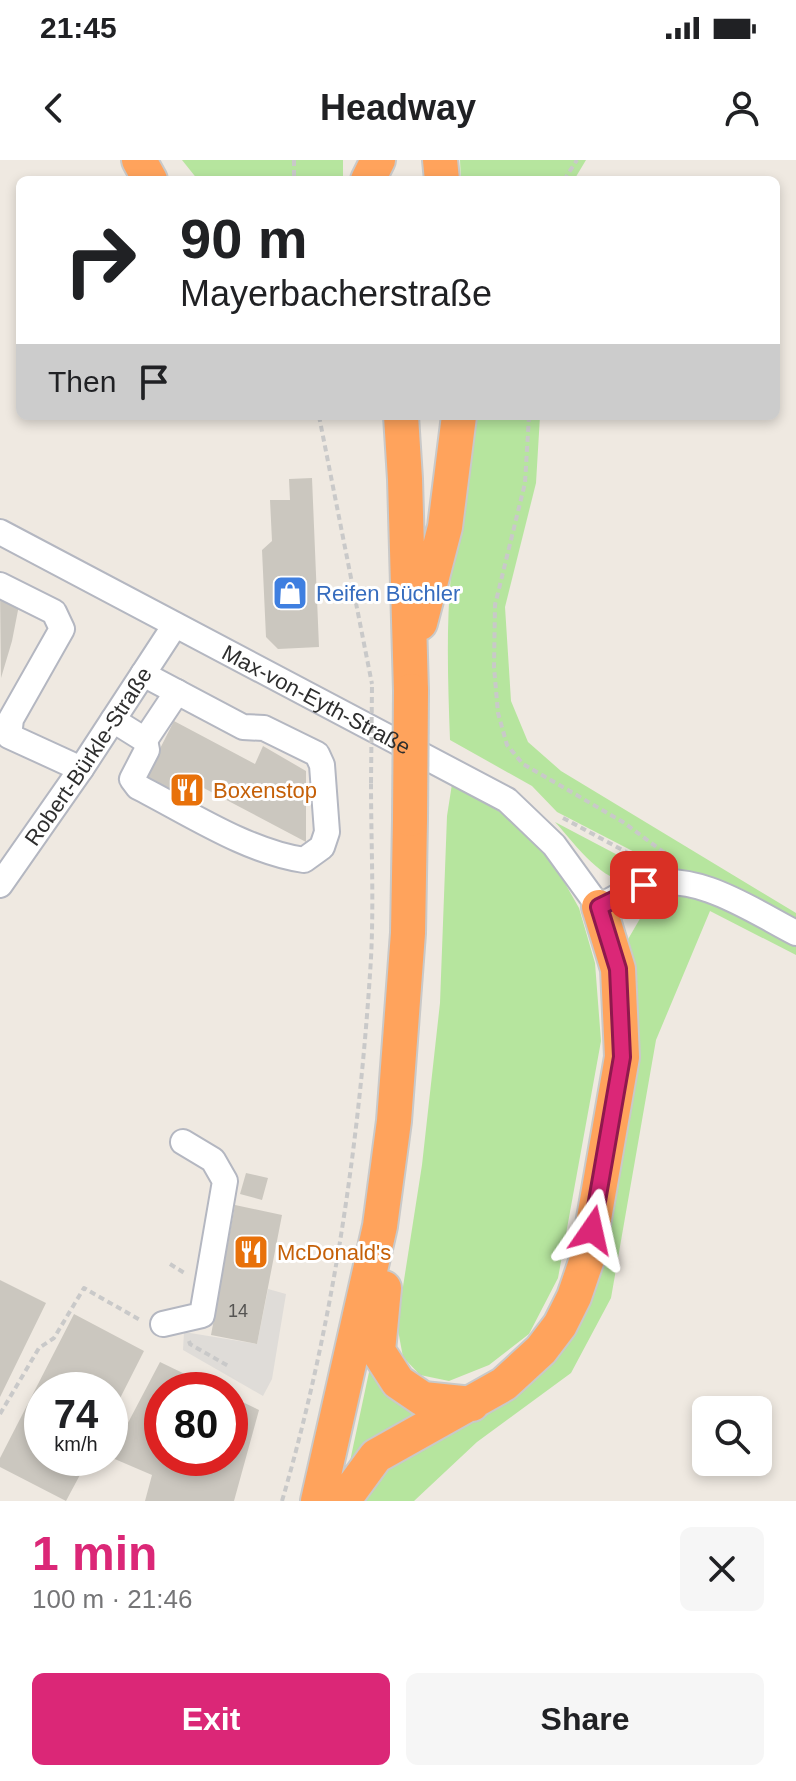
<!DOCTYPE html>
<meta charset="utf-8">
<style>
body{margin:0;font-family:Helvetica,sans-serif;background:#f6f6f6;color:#202124;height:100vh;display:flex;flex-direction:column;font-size:30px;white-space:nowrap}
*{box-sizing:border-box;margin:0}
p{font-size:26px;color:#757577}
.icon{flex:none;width:44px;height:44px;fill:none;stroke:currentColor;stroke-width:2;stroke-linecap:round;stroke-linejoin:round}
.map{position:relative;height:1341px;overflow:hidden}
.sheet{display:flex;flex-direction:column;background:#fff;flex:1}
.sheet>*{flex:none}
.top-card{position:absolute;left:16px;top:16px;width:764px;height:244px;border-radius:12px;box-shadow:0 4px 12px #0003;background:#fff;color:#202124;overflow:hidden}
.controls{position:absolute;left:692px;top:1236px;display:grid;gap:16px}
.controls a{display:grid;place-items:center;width:80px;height:80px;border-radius:12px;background:#fff;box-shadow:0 4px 12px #0003;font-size:40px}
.speed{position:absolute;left:24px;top:1212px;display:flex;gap:16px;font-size:40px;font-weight:700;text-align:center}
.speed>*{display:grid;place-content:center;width:104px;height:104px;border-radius:50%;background:#fff;box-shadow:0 4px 12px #0003;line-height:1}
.speed small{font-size:20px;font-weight:400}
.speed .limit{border:12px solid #d22;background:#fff;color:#111}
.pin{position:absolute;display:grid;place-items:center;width:68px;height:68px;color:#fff;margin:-34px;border-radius:16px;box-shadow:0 4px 12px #0006}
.me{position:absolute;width:88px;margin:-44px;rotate:11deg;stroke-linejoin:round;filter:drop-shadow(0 0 6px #0008)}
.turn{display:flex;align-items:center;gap:28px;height:168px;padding:0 32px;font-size:36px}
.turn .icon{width:104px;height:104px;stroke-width:2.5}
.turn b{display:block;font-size:56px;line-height:68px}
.then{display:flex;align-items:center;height:76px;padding:0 32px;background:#0003;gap:16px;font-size:30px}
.round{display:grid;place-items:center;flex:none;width:84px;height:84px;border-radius:12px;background:#f6f6f6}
.overview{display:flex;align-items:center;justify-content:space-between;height:136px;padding:0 32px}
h1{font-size:48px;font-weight:700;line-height:60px;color:#db2777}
.primary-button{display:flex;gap:16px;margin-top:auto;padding:16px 32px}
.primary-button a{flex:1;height:92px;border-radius:12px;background:#db2777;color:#fff;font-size:32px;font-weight:700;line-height:92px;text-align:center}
.primary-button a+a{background:#f6f6f6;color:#202124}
.status{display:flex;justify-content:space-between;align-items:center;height:56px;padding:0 40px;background:#fff;direction:ltr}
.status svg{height:22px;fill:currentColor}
header{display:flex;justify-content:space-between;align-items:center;height:104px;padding:0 32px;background:#fff;font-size:36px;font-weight:700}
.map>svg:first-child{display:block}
</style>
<div class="status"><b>21:45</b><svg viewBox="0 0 49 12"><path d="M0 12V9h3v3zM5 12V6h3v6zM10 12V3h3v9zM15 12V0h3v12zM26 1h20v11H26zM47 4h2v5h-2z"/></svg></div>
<header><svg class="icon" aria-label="back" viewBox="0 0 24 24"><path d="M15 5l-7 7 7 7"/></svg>Headway<svg class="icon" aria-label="person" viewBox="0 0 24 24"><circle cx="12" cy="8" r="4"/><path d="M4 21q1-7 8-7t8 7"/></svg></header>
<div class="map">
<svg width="796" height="1341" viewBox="0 0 796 1341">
<rect width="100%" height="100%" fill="#efe9e1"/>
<!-- green -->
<path fill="#b6e59e" d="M 182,0 L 343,0 L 343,20 L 198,20 Z
M 460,0 L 586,0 L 574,20 L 461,20 Z
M 473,256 L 540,256 L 536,323 L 505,447 L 511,541 L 528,582 L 561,611 L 796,753 L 796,795 L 710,751 L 656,880 L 611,1138 L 571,1213 L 477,1282 L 414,1341 L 359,1341 L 378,1313 L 501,1246 L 552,1198 L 629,806 L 627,781 L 645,750 L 674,738 L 649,711 C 642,714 632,720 624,720 C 600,720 570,678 555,662 L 648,711 L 650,700 L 557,652 L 532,626 L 450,580 C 448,524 446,469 451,414 C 456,361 468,309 473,256 Z
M 452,624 L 505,655 L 549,695 L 579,748 L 595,803 L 601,881 L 558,1118 L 529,1174 L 489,1205 L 449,1221 L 420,1215 L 403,1197 L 397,1165 L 422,1005 L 440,843 L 447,656 Z
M 372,1198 L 441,1248 L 349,1306 Z"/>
<!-- plaza -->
<path fill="#dfdcd8" d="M 268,1129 L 286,1134 L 272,1219 L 263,1236 L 183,1190 L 184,1172 L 257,1184 Z"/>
<!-- building -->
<path fill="#cbc7bf" d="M 312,318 L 319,487 L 278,489 L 266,477 L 262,390 L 272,381 L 270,340 L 290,340 L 289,319 Z
M 0,430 L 20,440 L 12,481 L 1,518 Z
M 174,561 L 255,604 L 263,586 L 306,611 L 306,682 L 198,625 L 185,648 L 142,624 Z
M 246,1013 L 268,1018 L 262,1040 L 240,1034 Z
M 235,1045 L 282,1055 L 257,1184 L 211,1175 Z
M 0,1120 L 46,1143 L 0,1237 Z
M 74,1154 L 144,1191 L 110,1258 L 110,1230 L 42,1230 L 42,1298 L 89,1298 L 66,1341 L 0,1307 L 0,1298 Z
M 160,1202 L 218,1230 L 162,1230 L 162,1298 L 230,1298 L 230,1236 L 259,1250 L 234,1341 L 145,1341 L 152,1315 L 110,1297 Z"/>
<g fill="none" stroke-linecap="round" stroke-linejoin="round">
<defs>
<g id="minor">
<path id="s1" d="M 0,372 L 507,640 L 554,685 L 599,747 C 613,740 629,728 644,725 C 697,711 751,750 796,773"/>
<path d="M 0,425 L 54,452 L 62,469 L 11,559 L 9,576 L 81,609"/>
<path d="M 113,560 L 145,580 L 147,590 L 132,619 L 138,627 C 189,653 248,692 304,700 L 322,687 L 327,672 L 322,605 L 317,594 L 264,568 L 243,567 L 143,514"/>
<path d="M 145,580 L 177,532"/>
<path id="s2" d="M 0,725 L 81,609 L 175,465"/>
<path d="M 163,1164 L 202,1155 L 225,1021 L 213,1000 L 183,982"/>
</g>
<path id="highway" d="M 139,0 L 150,20
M 440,0 L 442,20
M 368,20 L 378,0
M 401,256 L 405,319 L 411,531
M 420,463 L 445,367 L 459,256
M 384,1128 L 378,1191 L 398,1222 L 423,1239 L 472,1244
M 318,1341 L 380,1066 L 394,961 L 408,773 L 410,659
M 343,1341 L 376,1296 L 504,1224 L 541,1190 L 560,1165 L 574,1137 L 587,1099 L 622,897 L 618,809 L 599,747"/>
</defs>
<!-- minor casing -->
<use href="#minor" stroke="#b4b7c1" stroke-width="28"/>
<!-- highway casing -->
<use href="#highway" stroke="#c9c9c9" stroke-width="38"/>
<!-- path -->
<path stroke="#c9c9c9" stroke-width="4" stroke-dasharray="6 4" stroke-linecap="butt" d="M 294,0 L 294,20
M 564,20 L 577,0
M 319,256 L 372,524
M 529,256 L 525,323 L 495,445 L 494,507 L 498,553 L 507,585 L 523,604 L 623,662 L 670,697
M 563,658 L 643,701
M 170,1104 L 186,1114
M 189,1181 L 190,1184 L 230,1207
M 0,1254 L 39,1188 L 54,1178 L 84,1128 L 140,1160
M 282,1341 C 333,1167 360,979 371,798 C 374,740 371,681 371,623"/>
<!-- minor -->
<use href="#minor" stroke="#fff" stroke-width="24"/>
<!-- highway -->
<use href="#highway" stroke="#ffa35c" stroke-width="34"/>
<defs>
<path id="highway-bridge" d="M 410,659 L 411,531"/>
</defs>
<!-- highway-bridge casing -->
<use href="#highway-bridge" stroke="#c9c9c9" stroke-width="38" stroke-linecap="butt"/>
<!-- path-bridge -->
<path stroke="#c9c9c9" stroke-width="4" stroke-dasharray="6 4" stroke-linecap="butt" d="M 371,623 L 372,524"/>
<!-- highway-bridge -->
<use href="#highway-bridge" stroke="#ffa35c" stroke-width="34"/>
</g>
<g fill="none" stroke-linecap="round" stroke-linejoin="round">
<defs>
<path id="route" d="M 592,1070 L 622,897 L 618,809 L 599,747 L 644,725"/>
</defs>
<!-- route casing -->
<use href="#route" stroke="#8e194d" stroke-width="20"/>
<!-- route -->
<use href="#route" stroke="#db2777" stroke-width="14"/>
</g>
<!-- icons -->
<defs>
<symbol id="shop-square" viewBox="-11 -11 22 22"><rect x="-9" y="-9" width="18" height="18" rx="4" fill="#3f7fe0" stroke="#fff"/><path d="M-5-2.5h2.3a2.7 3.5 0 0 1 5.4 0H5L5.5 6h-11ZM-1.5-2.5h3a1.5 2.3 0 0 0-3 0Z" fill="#fff"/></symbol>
<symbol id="restaurant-square" viewBox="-11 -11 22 22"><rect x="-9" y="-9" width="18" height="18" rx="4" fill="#e8710a" stroke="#fff"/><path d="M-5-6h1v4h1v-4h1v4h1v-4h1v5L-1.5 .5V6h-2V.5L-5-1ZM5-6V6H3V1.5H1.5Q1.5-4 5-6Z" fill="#fff"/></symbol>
</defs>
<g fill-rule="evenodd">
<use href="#shop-square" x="270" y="413" width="40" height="40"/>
<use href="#restaurant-square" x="167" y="610" width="40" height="40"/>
<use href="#restaurant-square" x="231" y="1072" width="40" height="40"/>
</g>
<g text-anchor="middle" stroke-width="6" stroke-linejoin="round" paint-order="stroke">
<!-- number labels -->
<g font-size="18" fill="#555452">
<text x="238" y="1157">14</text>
</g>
<!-- shop labels -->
<g font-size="22" fill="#366cbe" stroke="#fff" text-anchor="start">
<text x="316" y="441">Reifen Büchler</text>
</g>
<!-- street labels -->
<g font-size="22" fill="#2e2e2e" stroke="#fff">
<text dy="8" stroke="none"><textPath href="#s1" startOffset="358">Max-von-Eyth-Straße</textPath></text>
<text dy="8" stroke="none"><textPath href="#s2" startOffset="156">Robert-Bürkle-Straße</textPath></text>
</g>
<!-- food labels -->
<g font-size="22" fill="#c56008" stroke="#fff" text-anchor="start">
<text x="213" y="638">Boxenstop</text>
<text x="277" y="1100">McDonald's</text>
</g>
</g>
</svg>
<div class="controls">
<a><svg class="icon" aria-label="search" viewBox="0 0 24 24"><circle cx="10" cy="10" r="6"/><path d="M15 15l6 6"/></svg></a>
</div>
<div class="speed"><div>74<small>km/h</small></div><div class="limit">80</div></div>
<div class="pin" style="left:644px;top:725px;background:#d93025"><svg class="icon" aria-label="arrive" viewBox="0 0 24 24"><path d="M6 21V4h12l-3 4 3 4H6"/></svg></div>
<svg class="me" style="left:592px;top:1070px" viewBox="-20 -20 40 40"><path d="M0-17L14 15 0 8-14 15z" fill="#db2777" stroke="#fff" stroke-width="4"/></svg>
<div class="top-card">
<div class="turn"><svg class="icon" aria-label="right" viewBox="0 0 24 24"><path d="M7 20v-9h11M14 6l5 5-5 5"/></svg><div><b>90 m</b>Mayerbacherstraße</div></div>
<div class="then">Then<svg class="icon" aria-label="arrive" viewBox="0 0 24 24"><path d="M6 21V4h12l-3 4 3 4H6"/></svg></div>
</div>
</div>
<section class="sheet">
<div class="overview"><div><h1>1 min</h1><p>100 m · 21:46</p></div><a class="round"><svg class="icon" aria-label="close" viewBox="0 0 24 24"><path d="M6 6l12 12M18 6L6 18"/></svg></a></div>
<div class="primary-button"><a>Exit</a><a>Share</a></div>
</section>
